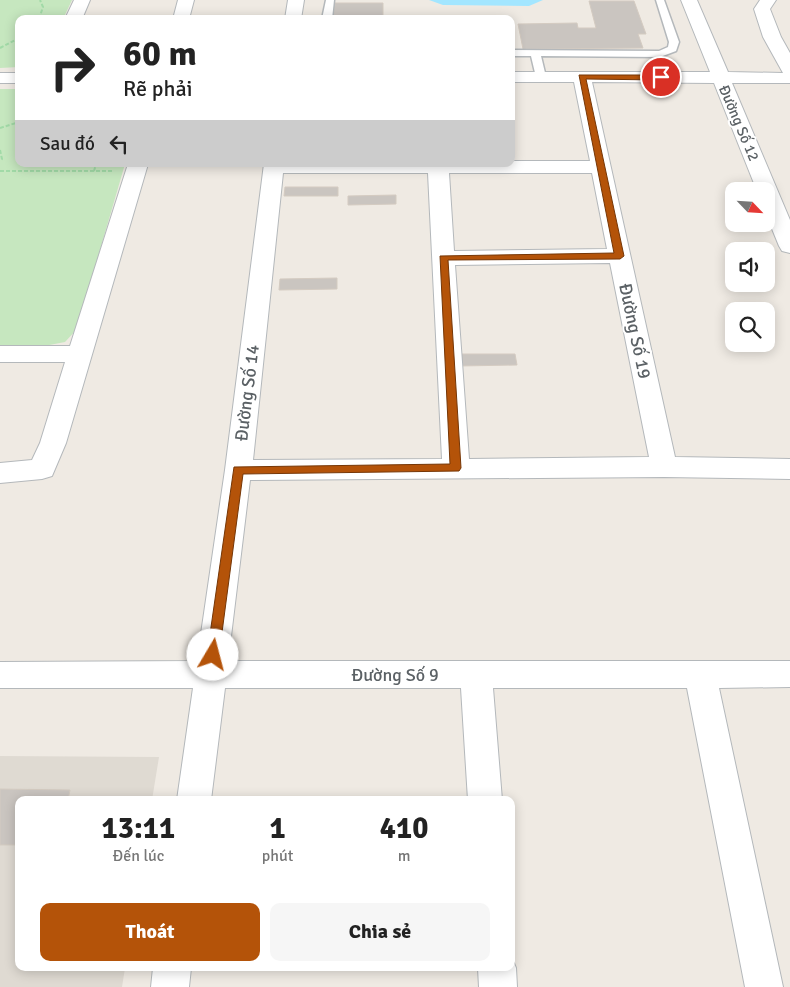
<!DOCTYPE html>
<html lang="vi">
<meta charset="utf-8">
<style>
body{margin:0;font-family:Signika,sans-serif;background:#f6f6f6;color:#222;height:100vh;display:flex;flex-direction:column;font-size:19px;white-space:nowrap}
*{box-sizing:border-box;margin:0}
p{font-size:16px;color:#767676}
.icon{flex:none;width:28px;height:28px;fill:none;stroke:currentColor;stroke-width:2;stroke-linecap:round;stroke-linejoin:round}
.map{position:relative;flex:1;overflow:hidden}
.drawer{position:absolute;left:15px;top:796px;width:500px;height:175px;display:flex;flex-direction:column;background:#fff;border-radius:10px;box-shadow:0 2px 12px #0003}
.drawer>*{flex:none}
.banner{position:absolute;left:15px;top:15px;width:500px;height:152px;border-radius:10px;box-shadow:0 2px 12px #0003;background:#fff;color:#222;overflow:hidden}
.needle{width:32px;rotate:115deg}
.tools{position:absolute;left:725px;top:182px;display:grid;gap:10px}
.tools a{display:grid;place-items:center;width:50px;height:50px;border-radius:10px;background:#fff;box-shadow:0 2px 12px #0003;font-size:25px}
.pin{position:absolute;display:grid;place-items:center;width:42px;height:42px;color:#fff;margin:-21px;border:2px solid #fff;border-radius:50%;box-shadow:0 1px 5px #0007}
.me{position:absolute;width:55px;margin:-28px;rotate:8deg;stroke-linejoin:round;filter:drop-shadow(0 0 4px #0008)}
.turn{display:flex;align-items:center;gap:18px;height:105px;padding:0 25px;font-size:22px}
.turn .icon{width:65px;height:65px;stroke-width:2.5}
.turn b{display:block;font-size:35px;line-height:42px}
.then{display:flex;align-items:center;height:48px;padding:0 25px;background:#0003;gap:10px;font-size:19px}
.eta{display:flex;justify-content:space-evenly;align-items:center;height:85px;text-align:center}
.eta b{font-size:30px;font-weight:700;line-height:35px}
.primary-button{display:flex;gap:10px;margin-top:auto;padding:10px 25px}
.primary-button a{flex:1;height:58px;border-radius:10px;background:#b45309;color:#fff;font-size:20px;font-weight:700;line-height:58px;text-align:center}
.primary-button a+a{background:#f6f6f6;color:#222}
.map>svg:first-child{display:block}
</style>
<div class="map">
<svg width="790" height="987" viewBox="0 0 790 987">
<rect width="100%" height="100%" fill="#efeae3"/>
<!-- education -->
<path fill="#dfdad2" d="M 0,756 L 159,757 L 152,800 L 19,800 L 19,968 L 125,968 L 122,987 L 0,987 Z"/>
<!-- green -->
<path fill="#c6e7bf" d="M 0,0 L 72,0 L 63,19 L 19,19 L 19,67 L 0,68 Z
M 0,89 L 19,89 L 19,164 L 125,164 L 77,329 L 65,342 L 44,346 L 0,346 Z"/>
<!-- water -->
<path fill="#a3e6ff" d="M 429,0 L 543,0 L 529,6 L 443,5 Z"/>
<!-- building -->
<path fill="#cac5c0" stroke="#d4cbc1" d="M 589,1 L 634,1 L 646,34 L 638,34 L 643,48 L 523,49 L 518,24 L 577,23 L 578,28 L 596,28 Z
M 335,3 L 383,3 L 383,19 L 333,19 Z
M 285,187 L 338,187 L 338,196 L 284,196 Z
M 396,195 L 396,204 L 348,205 L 348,196 Z
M 337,278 L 337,289 L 279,290 L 280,279 Z
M 458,354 L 515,354 L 517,365 L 459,366 Z
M 0,789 L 70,790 L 68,800 L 19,800 L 19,845 L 0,845 Z"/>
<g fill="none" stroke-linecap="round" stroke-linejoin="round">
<defs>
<path id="lane" d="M 326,0 L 334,0 L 332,19 L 322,19 Z
M 656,0 L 664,0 L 679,42 L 676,51 L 660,57 L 541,56 L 546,77 L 541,80 L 536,77 L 531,56 L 511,56 L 511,50 L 659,51 L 668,47 L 669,42 Z"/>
<path id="street" d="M 74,0 L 90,0 L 82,19 L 65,19 Z
M 178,0 L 194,0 L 189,19 L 173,19 Z
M 288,0 L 304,0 L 301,19 L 285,19 Z
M 681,0 L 697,0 L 728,72 L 783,73 L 763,37 L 754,9 L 760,0 L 776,0 L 770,9 L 781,37 L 790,53 L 790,83 L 732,83 L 790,220 L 790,253 L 782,251 L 779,246 L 766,214 L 766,191 L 757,191 L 714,83 L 592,82 L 675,457 L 790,459 L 790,479 L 664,477 L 250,480 L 228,661 L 790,661 L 790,687 L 719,688 L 783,987 L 745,987 L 687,688 L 493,688 L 502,800 L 468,800 L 461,688 L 225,688 L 211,800 L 177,800 L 193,688 L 0,688 L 0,662 L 197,661 L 225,470 L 264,164 L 511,164 L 511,161 L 590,161 L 574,82 L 511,82 L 511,72 L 710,72 ZM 283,173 L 428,173 L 442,459 L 253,460 ZM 449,173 L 592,173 L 607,249 L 454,251 ZM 610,263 L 649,457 L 469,459 L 455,265 Z
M 0,73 L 19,73 L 19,83 L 0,83 Z
M 128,164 L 148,164 L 66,443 L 52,476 L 42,479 L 0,483 L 0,463 L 32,460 L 40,443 L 65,362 L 0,362 L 0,346 L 70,346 Z
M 511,956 L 516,968 L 517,987 L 479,987 L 478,968 L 511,968 Z
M 153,968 L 191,968 L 189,987 L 151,987 Z"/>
</defs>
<!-- lane casing -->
<use href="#lane" stroke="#b4b8bb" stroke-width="3"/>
<!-- street casing -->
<use href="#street" stroke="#b4b8bb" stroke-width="2"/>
<!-- path -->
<path stroke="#a1daa7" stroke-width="2" stroke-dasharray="4 2" stroke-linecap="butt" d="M 39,19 L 43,7 L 40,0
M 0,48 L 19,38
M 0,128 L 19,122
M 0,150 L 2,159 L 0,161
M 0,171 L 113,171
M 94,171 L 96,164"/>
<!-- lane -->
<use href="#lane" fill="#fff" fill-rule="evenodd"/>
<!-- street -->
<use href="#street" fill="#fff" fill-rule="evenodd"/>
</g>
<!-- route -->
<path fill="#b45309" stroke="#753606" d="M 579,75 L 661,75 L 665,77 L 661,80 L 586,79 L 624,256 L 620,259 L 448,260 L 461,468 L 459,471 L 243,474 L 219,655 L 218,659 L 213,661 L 208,659 L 207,655 L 234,467 L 450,464 L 440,256 L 614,253 Z"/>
<g text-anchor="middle" stroke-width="4" stroke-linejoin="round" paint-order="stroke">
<!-- far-street labels -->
<g font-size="15" fill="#5b6165" stroke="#fff">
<text transform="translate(739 123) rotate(67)" y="5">Đường Số 12</text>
</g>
<!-- street labels -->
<g font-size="18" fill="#5b6165" stroke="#fff">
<text transform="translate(635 331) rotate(78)" y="6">Đường Số 19</text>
<text transform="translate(247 393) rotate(-83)" y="6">Đường Số 14</text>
<text x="395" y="681">Đường Số 9</text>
</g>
</g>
</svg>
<div class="tools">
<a><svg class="needle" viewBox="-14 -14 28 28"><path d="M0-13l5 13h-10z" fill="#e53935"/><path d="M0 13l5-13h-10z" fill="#767676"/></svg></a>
<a><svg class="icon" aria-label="sound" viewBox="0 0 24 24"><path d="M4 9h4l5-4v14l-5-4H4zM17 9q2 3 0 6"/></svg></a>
<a><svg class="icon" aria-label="search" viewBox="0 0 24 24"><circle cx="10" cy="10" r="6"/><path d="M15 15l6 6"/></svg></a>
</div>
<div class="pin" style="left:661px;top:77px;background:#d93025"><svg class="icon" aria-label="arrive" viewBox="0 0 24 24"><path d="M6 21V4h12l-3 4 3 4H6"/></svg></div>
<svg class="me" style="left:213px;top:655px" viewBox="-20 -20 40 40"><circle r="19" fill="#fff"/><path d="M0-13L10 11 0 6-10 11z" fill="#b45309"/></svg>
<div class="banner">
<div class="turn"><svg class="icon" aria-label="right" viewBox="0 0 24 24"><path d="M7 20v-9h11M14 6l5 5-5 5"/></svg><div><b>60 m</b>Rẽ phải</div></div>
<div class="then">Sau đó<svg class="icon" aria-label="left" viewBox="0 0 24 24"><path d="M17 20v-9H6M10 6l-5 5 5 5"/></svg></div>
</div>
<section class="drawer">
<div class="eta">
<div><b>13:11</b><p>Đến lúc</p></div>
<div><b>1</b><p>phút</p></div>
<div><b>410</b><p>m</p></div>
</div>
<div class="primary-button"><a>Thoát</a><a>Chia sẻ</a></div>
</section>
</div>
